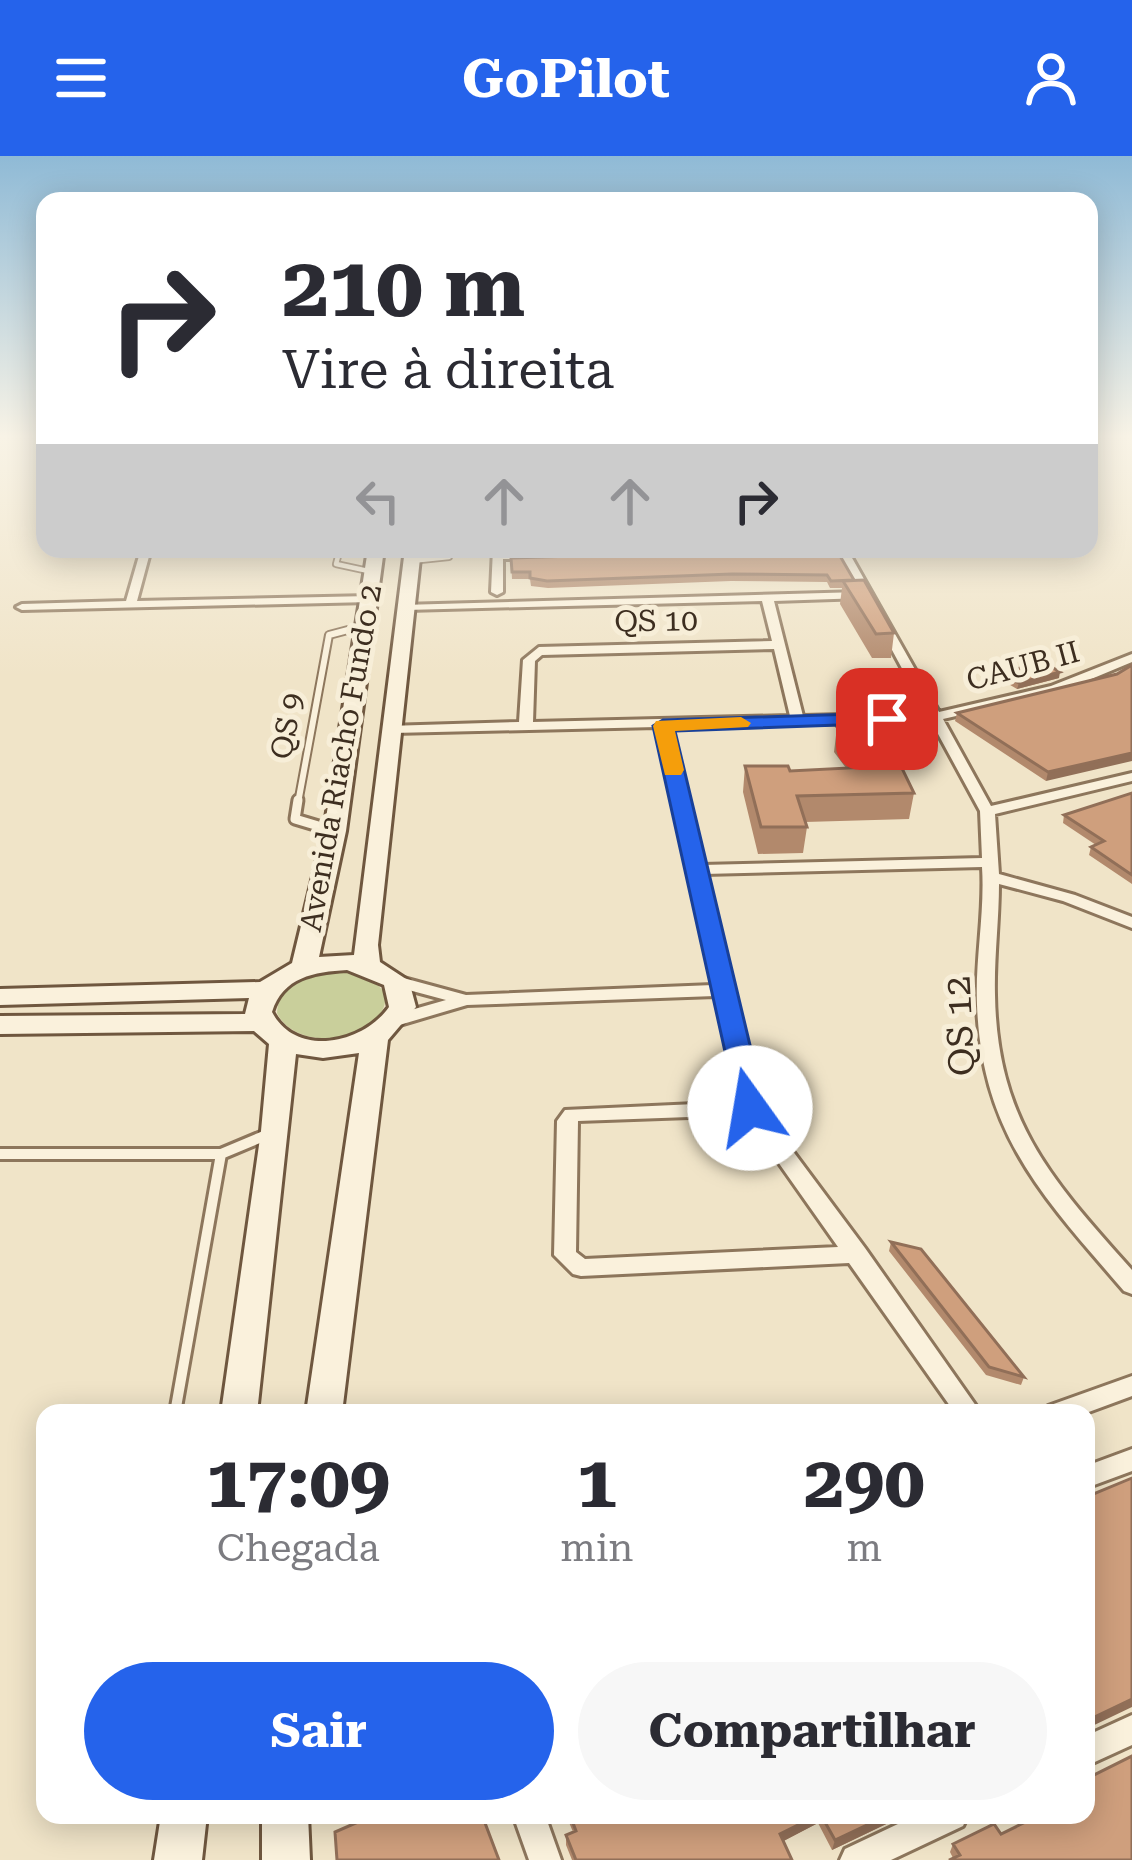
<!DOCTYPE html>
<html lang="pt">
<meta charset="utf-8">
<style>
body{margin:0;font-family:"Roboto Serif",serif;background:#f7f7f7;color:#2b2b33;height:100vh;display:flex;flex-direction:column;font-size:45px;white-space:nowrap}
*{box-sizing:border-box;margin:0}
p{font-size:39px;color:#7c7c81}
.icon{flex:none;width:66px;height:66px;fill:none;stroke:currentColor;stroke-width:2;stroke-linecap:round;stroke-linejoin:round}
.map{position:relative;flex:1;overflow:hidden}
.sheet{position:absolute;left:36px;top:1248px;width:1059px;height:420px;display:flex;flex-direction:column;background:#fff;border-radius:24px;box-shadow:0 6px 30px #0003}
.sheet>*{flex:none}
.guide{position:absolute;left:36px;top:36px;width:1062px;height:366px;border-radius:24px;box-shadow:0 6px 30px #0003;background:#fff;color:#2b2b33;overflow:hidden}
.pin{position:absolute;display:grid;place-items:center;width:102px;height:102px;color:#fff;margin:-51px;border-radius:24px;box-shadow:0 6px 18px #0006}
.me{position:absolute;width:132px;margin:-66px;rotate:347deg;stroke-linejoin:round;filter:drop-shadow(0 0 9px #0008)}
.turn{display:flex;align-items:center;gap:42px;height:252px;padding:0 48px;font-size:54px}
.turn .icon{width:156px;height:156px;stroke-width:2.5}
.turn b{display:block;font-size:84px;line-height:102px}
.lanes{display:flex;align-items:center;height:114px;padding:0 48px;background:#0003;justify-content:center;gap:60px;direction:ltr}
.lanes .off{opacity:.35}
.eta{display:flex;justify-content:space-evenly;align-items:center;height:204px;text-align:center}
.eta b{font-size:72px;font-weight:700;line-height:84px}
.primary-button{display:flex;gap:24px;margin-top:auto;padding:24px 48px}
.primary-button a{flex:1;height:138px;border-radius:72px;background:#2563eb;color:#fff;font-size:48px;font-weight:700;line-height:138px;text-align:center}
.primary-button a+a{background:#f7f7f7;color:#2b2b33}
header{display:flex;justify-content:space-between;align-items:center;height:156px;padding:0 48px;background:#2563eb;color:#fff;font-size:54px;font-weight:700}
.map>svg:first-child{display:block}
</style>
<header><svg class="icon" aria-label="menu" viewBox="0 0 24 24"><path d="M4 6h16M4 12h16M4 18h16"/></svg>GoPilot<svg class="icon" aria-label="person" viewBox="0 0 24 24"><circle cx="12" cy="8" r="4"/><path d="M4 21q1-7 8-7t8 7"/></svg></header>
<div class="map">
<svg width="1132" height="1704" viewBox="0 0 1132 1704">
<rect width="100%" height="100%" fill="#f0e4c8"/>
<!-- green -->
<path fill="#c9cf9b" d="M 324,817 C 348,815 372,817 386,839 C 385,888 296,898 277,857 C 278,831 301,822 324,817 Z"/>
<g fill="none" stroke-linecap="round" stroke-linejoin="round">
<defs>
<path id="lane-far3" d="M 340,393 L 336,408 L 373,416
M 411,405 L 449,401 L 449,393"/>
<path id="lane-far2" d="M 298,647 L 329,479 L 363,470"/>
<path id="lane-far1" d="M 298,644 L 295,663 L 335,675"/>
<path id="lane" d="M 0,998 L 221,998
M 175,1257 L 221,998 L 271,977"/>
<path id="street" d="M 141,393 L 151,393 L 137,445 L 370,440 L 376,443 L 370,446 L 22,454 L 16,451 L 22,448 L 126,445 Z
M 493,393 L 503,393 L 503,397 L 717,393 L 732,396 L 727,399 L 503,403 L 503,436 L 497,439 L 491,436 Z
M 837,393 L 847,393 L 939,556 L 1051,530 L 1132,498 L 1132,506 L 1060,536 L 943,563 L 991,650 L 1132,617 L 1132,625 L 995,658 L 999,718 L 1075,739 L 1132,761 L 1132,772 L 1063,745 L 999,728 C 999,765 994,802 995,839 C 997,966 1053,1025 1132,1114 L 1132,1138 L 1124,1135 C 1044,1042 982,979 977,849 C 975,803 985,757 982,711 L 704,718 L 760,951 L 865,1092 L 981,1257 L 955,1257 L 849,1107 L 581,1120 L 573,1118 L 554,1099 L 557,965 L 565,954 L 739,946 L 715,840 L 467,849 L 396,870 L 387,864 L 390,860 L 446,844 L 390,829 L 387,825 L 396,820 L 466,839 L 713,829 L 657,571 L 393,577 L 388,576 L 388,570 L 519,566 L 523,504 L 539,491 L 772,485 L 762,445 L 406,454 L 400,451 L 402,449 L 860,436 ZM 864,442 L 926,557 L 803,560 L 774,445 ZM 774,493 L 790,560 L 533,566 L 535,505 L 542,499 ZM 931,565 L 980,655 L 982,702 L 702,709 L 670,571 ZM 745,959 L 838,1091 L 585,1103 L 576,1096 L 578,965 Z
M 1132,1220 L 1132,1240 L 1086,1257 L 1045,1257 L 1048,1250 Z
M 1132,1293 L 1132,1315 L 1086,1332 L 1086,1310 Z
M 1132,1559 L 1132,1589 L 1086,1610 L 1086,1580 Z
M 513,1659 L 545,1659 L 561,1704 L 529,1704 Z
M 917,1659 L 968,1659 L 963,1670 L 891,1704 L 840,1704 L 845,1693 Z"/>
<path id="secondary" d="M 368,393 L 384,393 L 346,675 L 319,801 L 354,799 L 405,393 L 421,393 L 378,789 L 380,806 L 409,825 L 416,851 L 388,884 L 342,1257 L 306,1257 L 359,897 L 323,902 L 296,898 L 257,1257 L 221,1257 L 261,975 L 269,888 L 254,875 L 0,878 L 0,860 L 245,858 L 249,842 L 0,849 L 0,833 L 260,826 L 292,807 L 324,675 ZM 347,814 L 384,829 L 389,851 C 363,888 296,902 272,856 C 283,821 314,816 347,814 Z
M 161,1659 L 207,1659 L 202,1704 L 154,1704 Z
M 262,1659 L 308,1659 L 310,1704 L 262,1704 Z"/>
</defs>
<!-- lane-far3 casing -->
<use href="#lane-far3" stroke="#8d765c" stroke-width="8"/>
<!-- lane-far2 casing -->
<use href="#lane-far2" stroke="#8d765c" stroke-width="10"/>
<!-- lane-far1 casing -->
<use href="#lane-far1" stroke="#8d765c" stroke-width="15"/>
<!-- lane casing -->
<use href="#lane" stroke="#8d765c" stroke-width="16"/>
<!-- street casing -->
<use href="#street" stroke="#8d765c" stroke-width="6"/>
<!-- secondary casing -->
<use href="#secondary" stroke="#6f573f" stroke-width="6"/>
<!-- lane-far3 -->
<use href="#lane-far3" stroke="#faf1dc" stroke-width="4.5"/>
<!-- lane-far2 -->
<use href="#lane-far2" stroke="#faf1dc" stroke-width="6"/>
<!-- lane-far1 -->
<use href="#lane-far1" stroke="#faf1dc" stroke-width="9"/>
<!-- lane -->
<use href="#lane" stroke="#faf1dc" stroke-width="10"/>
<!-- street -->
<use href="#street" fill="#faf1dc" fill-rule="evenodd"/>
<!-- secondary -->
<use href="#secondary" fill="#faf1dc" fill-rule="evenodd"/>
</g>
<!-- wall -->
<path fill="#b2896c" d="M 800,393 L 854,424 L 894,477 L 891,502 L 872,502 L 840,448 L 842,432 L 830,432 L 827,426 L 731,425 L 548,432 L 531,430 L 530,423 L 512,423 L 511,402 Z
M 1001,517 L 1059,522 L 1017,533 L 1000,523 Z
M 1117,518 L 1046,625 L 955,565 L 957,557 Z
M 837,571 L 914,637 L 909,663 L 805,666 L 807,671 L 803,697 L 758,698 L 743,636 L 745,610 L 790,615 L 846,612 L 834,596 Z
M 1132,637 L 1132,728 L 1089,699 L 1091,691 L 1096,689 L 1063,667 L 1064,659 Z
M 891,1086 L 1024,1221 L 1021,1229 L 986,1219 L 889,1095 Z
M 566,1659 L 905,1659 L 832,1694 L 818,1667 L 783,1685 L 792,1704 L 572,1704 L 566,1689 L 566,1679 L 573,1676 Z
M 1030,1659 L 1086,1659 L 1132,1704 L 953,1702 L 950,1696 L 953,1688 L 1001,1678 L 1032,1663 Z"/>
<!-- shaded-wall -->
<path fill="#916f58" d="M 1060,516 L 1059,522 L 1017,533 L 1019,527 Z
M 1132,597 L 1132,605 L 1046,625 L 1048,616 Z
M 1132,1543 L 1132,1551 L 1086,1573 L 1086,1565 Z
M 818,1659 L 820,1659 L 818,1667 L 778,1688 L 780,1678 Z
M 888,1659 L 905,1659 L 832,1694 L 835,1684 Z"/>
<!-- building -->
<path fill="#cf9f7d" stroke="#916f58" stroke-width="3" d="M 800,393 L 836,393 L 854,424 L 831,425 L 827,419 L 732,418 L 547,425 L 530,422 L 530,416 L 512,416 L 511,402 Z
M 864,424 L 894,477 L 876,478 L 843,425 Z
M 1043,506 L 1060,516 L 1019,527 L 1001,517 Z
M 1132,509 L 1132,597 L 1048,616 L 957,557 L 1117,518 Z
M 880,567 L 914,637 L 797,640 L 807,671 L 761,671 L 745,610 L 788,610 L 790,615 L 869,611 L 837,571 Z
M 1132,637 L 1132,719 L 1091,691 L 1104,685 L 1064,659 Z
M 891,1086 L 921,1093 L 1024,1221 L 989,1211 Z
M 1132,1322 L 1132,1543 L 1086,1565 L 1086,1341 Z
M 1132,1600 L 1132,1704 L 949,1704 L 960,1699 L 953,1688 L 994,1668 L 1001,1678 L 1040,1659 L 1086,1659 L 1086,1623 Z
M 374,1659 L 482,1659 L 499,1704 L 337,1704 L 335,1676 Z
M 570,1659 L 818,1659 L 780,1678 L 792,1704 L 576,1704 L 566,1679 L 576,1675 Z
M 821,1659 L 888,1659 L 835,1684 Z"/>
<!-- sky -->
<linearGradient id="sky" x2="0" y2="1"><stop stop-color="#8fbad6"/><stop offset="0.54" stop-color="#f8f3e6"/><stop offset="1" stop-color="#f8f3e6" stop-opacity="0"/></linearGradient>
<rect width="1132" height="520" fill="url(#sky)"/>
<!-- route -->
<path fill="#2563eb" stroke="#184099" stroke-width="3" d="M 887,557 L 897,563 L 894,567 L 675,575 L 765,952 L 761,959 L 739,959 L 653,570 L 663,564 Z"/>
<!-- slow -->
<path fill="#f59e0b" d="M 741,561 L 751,567 L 748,571 L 675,575 L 684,614 L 681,619 L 665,619 L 653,570 L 656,565 Z"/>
<g text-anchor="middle" stroke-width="10" stroke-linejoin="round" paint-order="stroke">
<!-- far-street labels -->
<g font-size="30" fill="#3d2e20" stroke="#f7eed8">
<text transform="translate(656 465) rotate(-1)" y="10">QS 10</text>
<text transform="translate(1023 510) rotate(-15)" y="10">CAUB II</text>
<text transform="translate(287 570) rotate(-79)" y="10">QS 9</text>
<text transform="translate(341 602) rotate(-80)" y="10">Avenida Riacho Fundo 2</text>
</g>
<!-- street labels -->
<g font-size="36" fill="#3d2e20" stroke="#f7eed8">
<text transform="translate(959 870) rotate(-93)" y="13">QS 12</text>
</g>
</g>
</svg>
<div class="pin" style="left:887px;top:563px;background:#d93025"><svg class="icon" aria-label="arrive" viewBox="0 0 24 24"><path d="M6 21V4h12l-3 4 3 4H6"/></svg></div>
<svg class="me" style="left:750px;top:952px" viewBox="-20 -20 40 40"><circle r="19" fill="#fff"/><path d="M0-13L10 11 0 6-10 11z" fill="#2563eb"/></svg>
<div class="guide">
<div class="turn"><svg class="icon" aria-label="right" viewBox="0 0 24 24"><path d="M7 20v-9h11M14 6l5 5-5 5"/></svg><div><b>210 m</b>Vire à direita</div></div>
<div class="lanes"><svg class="icon off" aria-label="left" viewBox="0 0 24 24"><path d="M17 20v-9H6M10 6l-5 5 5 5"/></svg><svg class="icon off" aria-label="ahead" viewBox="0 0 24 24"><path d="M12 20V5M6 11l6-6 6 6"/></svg><svg class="icon off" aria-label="ahead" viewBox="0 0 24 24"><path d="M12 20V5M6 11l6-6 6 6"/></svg><svg class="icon" aria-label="right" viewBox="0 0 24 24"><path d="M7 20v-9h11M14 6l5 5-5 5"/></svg></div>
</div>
<section class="sheet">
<div class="eta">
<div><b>17:09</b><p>Chegada</p></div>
<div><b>1</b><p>min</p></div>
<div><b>290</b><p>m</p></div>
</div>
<div class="primary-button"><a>Sair</a><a>Compartilhar</a></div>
</section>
</div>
